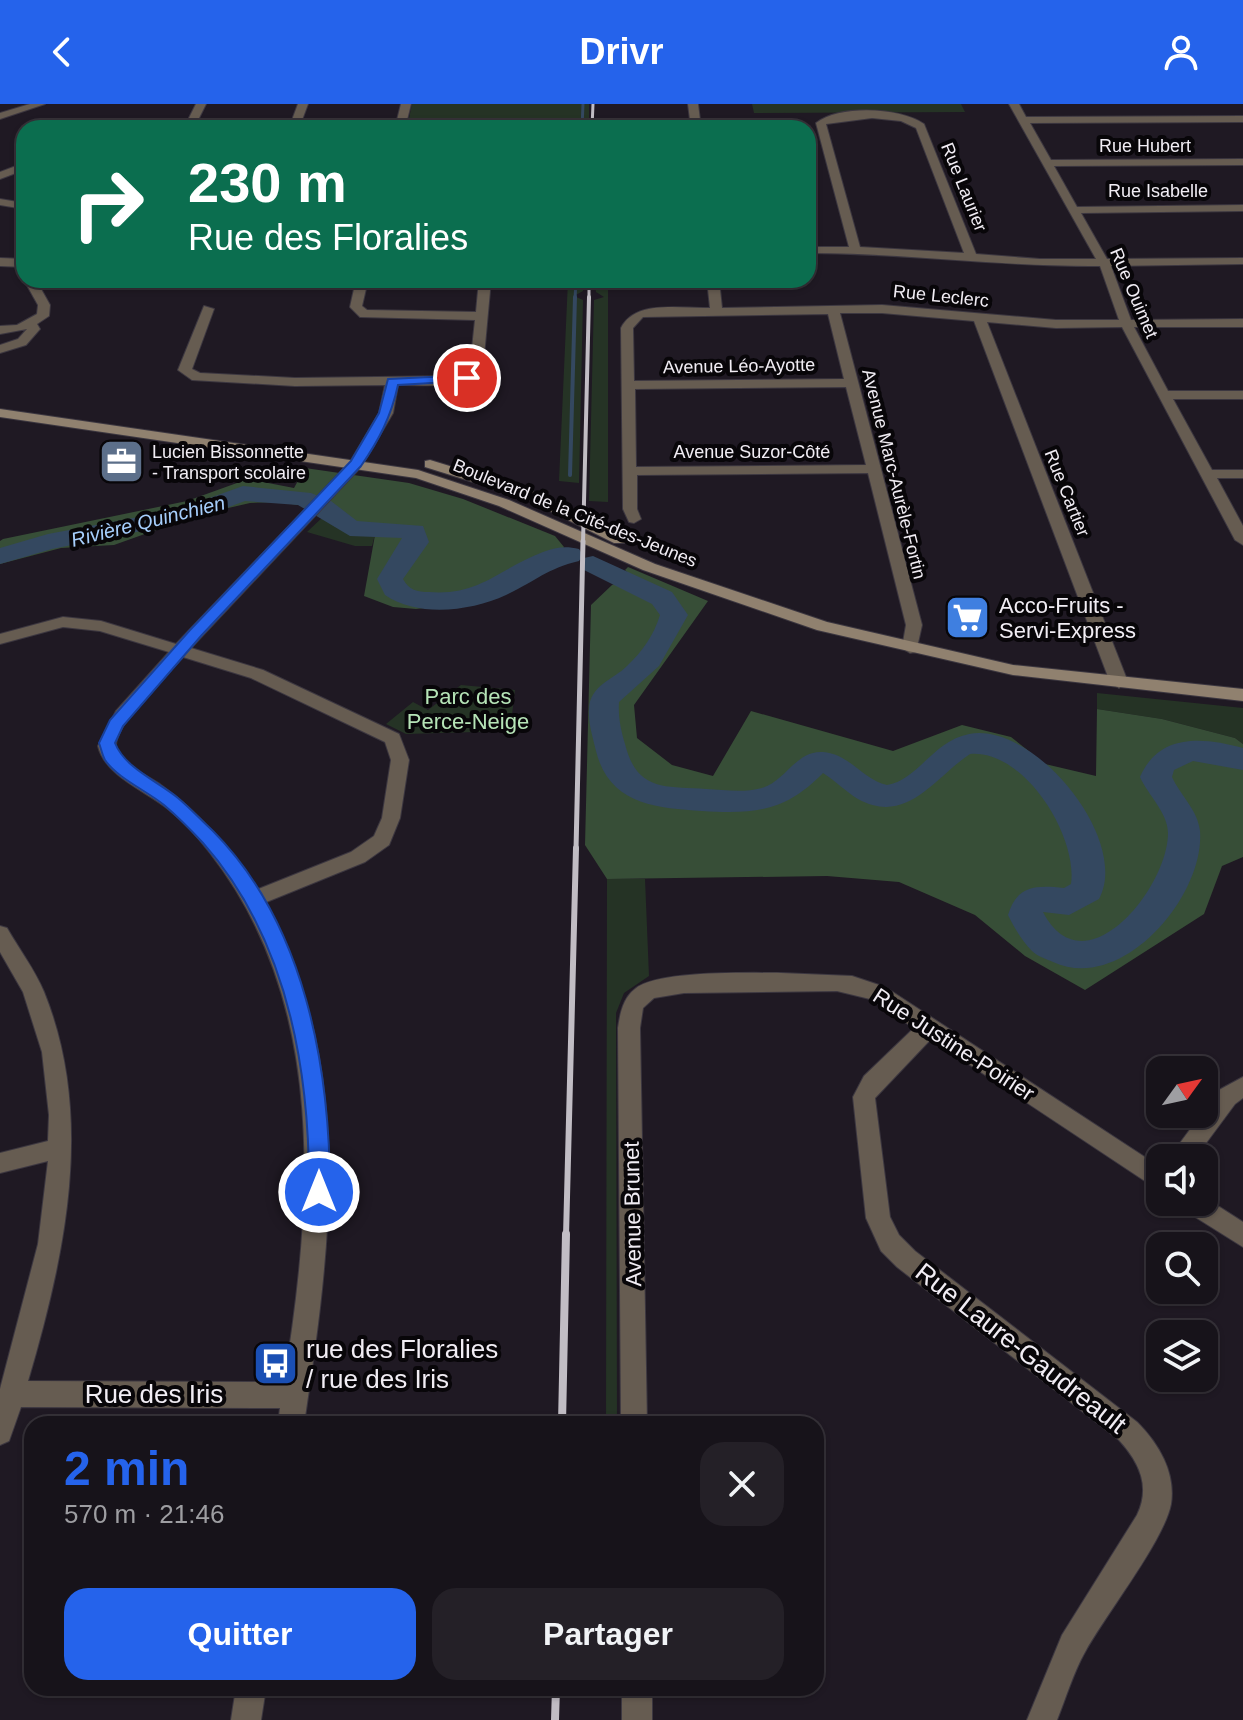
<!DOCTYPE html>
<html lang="fr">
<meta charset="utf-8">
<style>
body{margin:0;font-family:Helvetica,sans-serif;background:#242027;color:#f1f3f6;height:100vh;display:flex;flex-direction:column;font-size:30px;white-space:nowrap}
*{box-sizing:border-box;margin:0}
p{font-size:26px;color:#9e9ea2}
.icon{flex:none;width:44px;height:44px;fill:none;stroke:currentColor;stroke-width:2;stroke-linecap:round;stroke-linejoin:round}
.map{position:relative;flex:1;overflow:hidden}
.drawer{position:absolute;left:24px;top:1312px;width:800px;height:280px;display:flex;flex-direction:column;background:#17131a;border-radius:24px;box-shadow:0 2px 6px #0004,0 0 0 2px #363239}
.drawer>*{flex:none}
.guide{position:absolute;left:16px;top:16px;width:800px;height:168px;border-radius:24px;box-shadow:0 2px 6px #0004,0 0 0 2px #363239;background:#0b6e4f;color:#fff;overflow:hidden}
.needle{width:52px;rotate:57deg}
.controls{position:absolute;left:1146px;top:952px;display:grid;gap:16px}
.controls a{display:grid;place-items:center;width:72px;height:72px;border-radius:16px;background:#17131a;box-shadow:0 2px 6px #0004,0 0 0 2px #363239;font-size:40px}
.pin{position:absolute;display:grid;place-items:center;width:68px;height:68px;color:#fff;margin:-34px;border:4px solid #fff;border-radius:50%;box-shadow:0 2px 8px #0007}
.me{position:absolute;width:88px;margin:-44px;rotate:0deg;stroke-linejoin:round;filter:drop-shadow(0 0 6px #0008)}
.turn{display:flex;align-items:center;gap:28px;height:168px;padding:0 40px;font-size:36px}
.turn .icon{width:104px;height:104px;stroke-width:2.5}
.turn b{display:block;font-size:56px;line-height:68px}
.round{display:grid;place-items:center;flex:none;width:84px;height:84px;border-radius:24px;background:#242027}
.summary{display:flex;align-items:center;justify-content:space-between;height:136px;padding:0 40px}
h1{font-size:48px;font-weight:800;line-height:60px;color:#2563eb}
.button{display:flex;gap:16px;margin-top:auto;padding:16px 40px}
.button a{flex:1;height:92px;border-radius:24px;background:#2563eb;color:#fff;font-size:32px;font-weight:800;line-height:92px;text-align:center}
.button a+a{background:#242027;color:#f1f3f6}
header{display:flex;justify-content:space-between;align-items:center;height:104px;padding:0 40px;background:#2563eb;color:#fff;font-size:36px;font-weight:800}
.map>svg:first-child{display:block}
</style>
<header><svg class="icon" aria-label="back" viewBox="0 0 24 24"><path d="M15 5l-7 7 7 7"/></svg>Drivr<svg class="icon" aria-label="person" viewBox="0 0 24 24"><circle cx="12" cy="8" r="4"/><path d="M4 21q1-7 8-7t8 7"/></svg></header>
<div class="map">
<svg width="1243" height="1616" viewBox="0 0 1243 1616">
<rect width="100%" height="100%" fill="#1f1923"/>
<!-- green -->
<path fill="#253325" d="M 412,0 L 589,0 L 589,24 L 407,24 Z
M 752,0 L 961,0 L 965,8 L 754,9 Z
M 568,176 L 584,176 L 583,187 L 574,192 L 583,196 L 579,379 L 559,377 Z
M 594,176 L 608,176 L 608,398 L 589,397 L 594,196 L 604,193 L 596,188 Z
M 325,411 C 335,428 356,431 375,430 L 372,442 L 355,442 L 307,428 Z
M 461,581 L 515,586 L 510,627 L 406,630 L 386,620 L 413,598 L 428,606 Z
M 1097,589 L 1243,604 L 1243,640 L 1235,634 L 1162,615 L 1097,605 Z
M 607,775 L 645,775 L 649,872 L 624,889 L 616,909 L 617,1320 L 606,1320 Z"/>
<!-- forest -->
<path fill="#374e37" d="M 305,364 L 409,379 L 463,395 L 555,432 L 564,443 L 551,463 L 483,497 L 416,505 L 393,503 L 364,492 L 375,431 C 356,430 325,428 325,405 L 278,398 L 250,399 L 198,411 L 114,441 L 61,444 L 0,460 L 0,437 L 3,435 L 187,397 L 248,375 L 294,384 Z
M 628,463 L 708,497 L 634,601 L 637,634 L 672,661 L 713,672 L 751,607 L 893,647 L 962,621 L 1011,633 L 1045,660 L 1096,672 L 1097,605 L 1162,615 L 1235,634 L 1243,640 L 1243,753 L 1222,762 L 1204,810 L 1085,886 L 1025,852 L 975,811 L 899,778 L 827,772 L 607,775 L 585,741 L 591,501 L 612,481 L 632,473 L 625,466 Z"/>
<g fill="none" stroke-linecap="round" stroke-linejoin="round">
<!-- stream-far1 -->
<path stroke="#344860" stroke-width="3" d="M 582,24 L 583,0
M 575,195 L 576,176"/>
<!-- stream -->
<path stroke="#344860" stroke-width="4" d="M 570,371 L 575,193"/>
<!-- river -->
<path fill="#344860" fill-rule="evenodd" d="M 243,382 L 311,389 L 331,397 L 357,417 L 423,422 L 429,438 L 403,475 C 409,486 417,488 429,488 C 480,492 500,464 543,448 C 556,443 566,442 579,445 L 583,451 L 579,457 C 546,465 536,477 506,491 C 471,507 419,514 385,491 L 377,475 L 402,434 L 350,432 L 298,401 L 245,397 L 191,417 L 52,445 L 0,460 L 0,444 L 48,430 L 176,406 Z
M 593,452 L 672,488 L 688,511 L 659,562 L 619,598 C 618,613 621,627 625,640 C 637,688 665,682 706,685 C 724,686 744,689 762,684 C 786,677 796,646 823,648 C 850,650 863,676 887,681 C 918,676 933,637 969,630 C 1034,617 1131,736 1099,795 L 1069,811 L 1043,808 C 1084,887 1168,785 1168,729 C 1168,709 1148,691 1140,673 C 1159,629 1203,633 1243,644 L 1243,666 L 1193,657 L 1174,666 L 1172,673 C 1180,691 1198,706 1200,727 C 1205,792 1122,890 1053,858 C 1046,855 1037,852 1032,847 C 1022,837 1014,823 1008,811 C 1017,781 1036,781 1064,784 L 1071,780 C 1078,732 1024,645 970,650 C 935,673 907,722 858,695 C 846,688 836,677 823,669 C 785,708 755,710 702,707 C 655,704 609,700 596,647 C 593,634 588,619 589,605 C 590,581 613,576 627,562 C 642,548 654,531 660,511 L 652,500 L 584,466 L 580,460 L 584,454 Z"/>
<defs>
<path id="street" d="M 30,0 L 45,0 L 0,15 L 0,9 Z
M 196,0 L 206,0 L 194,24 L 184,24 Z
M 298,0 L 308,0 L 299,24 L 289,24 Z
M 401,0 L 411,0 L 405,24 L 395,24 Z
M 688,0 L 698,0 L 701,24 L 691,24 Z
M 1009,0 L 1019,0 L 1026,13 L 1243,12 L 1243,18 L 1030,19 L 1051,56 L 1243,55 L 1243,61 L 1054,62 L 1077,103 L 1243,101 L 1243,107 L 1081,109 L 1107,155 L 1243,154 L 1243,160 L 1111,162 L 1131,216 L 1243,215 L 1243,223 L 1134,223 L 1168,287 L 1243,287 L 1243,295 L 1173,295 L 1212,366 L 1243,366 L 1243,374 L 1217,374 L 1243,422 L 1243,441 L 1235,436 L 1122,223 L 1056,224 L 987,218 L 1128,578 L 1119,584 L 1110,578 L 974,217 L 882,209 L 840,209 L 922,521 L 916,548 L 910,549 L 902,544 L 906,521 L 868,369 L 637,371 L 637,405 L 641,415 L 634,419 L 629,418 L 623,405 L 621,224 C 636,195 681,205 710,204 L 707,176 L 719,176 L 722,204 L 882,201 L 1056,216 L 1119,216 L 1100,162 C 1002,163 906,149 808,149 L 808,143 L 849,143 L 816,19 C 840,1 899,3 924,20 L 976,150 L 1040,155 L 1096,155 ZM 872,14 L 901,17 L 916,24 L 964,149 L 860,143 L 826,20 ZM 828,210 L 844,275 L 634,277 L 633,224 L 643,213 ZM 846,283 L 866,361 L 636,363 L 635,285 Z
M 24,59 L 24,66 L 0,75 L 0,68 Z
M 0,95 L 24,99 L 24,105 L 0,101 Z
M 0,154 L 24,155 L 24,163 L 0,162 Z
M 24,176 L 36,176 L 50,201 L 49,212 L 37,220 L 40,225 L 26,241 L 0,249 L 0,241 L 18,235 L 27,225 L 0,230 L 0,222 L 17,221 L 37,210 L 38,201 Z
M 356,176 L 368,176 L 362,202 L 367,206 L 476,208 L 479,176 L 491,176 L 483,263 C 464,288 426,280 398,281 L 393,309 L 361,363 L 191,544 L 263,566 L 399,630 L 409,656 L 400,714 L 389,741 L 365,758 L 264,799 C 274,814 281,832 288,848 C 352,997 327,1165 304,1320 L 278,1320 L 280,1304 L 21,1303 L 9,1337 L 0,1341 L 0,1285 L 38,1140 L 48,1057 L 0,1069 L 0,1049 L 48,1037 L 49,1011 L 42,948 L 23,888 L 0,848 L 0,822 L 7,824 C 19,845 35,866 44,888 C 95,1014 65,1151 28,1277 L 284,1278 C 313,1100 328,900 210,749 C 198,733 184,718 168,705 C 146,687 105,672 98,642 L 116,607 L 169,548 L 100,527 L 63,523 L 0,540 L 0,530 L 63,513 L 101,517 L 176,540 L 350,358 L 379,309 L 385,281 L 295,282 L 192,276 L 178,266 L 204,202 L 214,205 L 192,265 L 200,269 L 295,274 L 457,272 L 470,263 L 475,216 L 360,213 L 350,203 ZM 183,553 L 251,574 L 385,638 L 391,656 L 382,714 L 374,732 L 351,748 L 256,786 C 229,745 202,710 161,681 C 149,672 116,659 116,641 C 117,617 167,571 183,553 Z
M 781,869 L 852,872 L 885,883 L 1160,1063 L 1160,1087 L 931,935 L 875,994 L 890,1113 L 899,1131 L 915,1147 L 1137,1318 C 1158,1339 1176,1368 1171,1400 C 1164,1437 1105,1511 1085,1548 C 1073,1569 1066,1594 1057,1616 L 1027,1616 L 1062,1531 L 1137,1411 C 1151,1382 1139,1358 1119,1336 L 897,1163 L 881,1147 L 866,1114 L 853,993 L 864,972 L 914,924 L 870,895 L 837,887 L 684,889 L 654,894 L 643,904 L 640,924 L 647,1320 L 621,1320 L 618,924 C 620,910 623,894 635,885 C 657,866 750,869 781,869 Z
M 1243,973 L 1243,994 L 1235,1000 L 1195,1054 L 1169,1054 L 1219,986 Z
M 1204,1093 L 1243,1118 L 1243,1143 L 1184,1106 L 1180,1098 L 1204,1098 Z
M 236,1584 L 266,1584 L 261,1616 L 231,1616 Z
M 622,1584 L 652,1584 L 652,1616 L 622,1616 Z"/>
<path id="secondary" d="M 0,305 L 418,366 L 509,396 L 655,460 L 827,518 L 1013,561 L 1243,585 L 1243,597 L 1013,571 L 817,526 L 643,466 L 499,402 L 416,374 L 0,313 Z
M 430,356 L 534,388 L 627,436 L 624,439 L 614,439 L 524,394 L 425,363 L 425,357 Z"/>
</defs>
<!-- street casing -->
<use href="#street" stroke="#3c3740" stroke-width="2"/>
<!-- secondary casing -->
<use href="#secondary" stroke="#3c3740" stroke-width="2"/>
<!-- street -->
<use href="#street" fill="#665c51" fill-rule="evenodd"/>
<!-- secondary -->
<use href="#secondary" fill="#90816f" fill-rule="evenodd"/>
<!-- rail-far4 -->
<path stroke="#c1bdc4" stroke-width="3" d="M 592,24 L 593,0
M 589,195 L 589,176"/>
<!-- rail-far3 -->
<path stroke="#c1bdc4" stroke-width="4" d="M 583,439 L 589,193"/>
<!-- rail-far2 -->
<path stroke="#c1bdc4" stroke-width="5" d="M 576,746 L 583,437"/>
<!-- rail-far1 -->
<path stroke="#c1bdc4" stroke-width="6" d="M 566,1132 L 576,744"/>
<!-- rail -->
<path stroke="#c1bdc4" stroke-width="8" d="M 562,1320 L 566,1130
M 555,1616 L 556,1584"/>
</g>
<!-- route -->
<path fill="#2563eb" stroke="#184099" stroke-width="2" d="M 472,271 L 473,274 L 467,277 L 398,281 C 391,313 379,336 361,362 L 201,532 L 123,622 L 115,639 C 125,664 157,677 178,694 C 190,704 201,716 213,727 C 305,820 330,963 330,1088 L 327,1095 L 319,1097 L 312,1095 L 309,1088 C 310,965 287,834 203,739 C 191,726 177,712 164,701 C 147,687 117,674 105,656 C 102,651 101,644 99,639 L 110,616 L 190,526 L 351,357 L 379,309 L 388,275 Z"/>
<!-- icons -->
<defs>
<symbol id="office-square" viewBox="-11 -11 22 22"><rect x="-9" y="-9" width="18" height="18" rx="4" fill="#5c6f8a" stroke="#080609"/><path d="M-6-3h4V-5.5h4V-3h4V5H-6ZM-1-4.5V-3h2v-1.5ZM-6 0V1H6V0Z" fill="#fff"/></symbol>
<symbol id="supermarket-square" viewBox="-11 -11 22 22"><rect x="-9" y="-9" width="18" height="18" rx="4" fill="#3f7fe0" stroke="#080609"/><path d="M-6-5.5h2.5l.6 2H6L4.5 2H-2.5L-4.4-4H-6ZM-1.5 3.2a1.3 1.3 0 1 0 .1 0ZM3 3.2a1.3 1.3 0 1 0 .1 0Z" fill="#fff"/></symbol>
<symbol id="bus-square" viewBox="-11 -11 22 22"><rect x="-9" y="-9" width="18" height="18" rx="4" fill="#1a4fb4" stroke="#080609"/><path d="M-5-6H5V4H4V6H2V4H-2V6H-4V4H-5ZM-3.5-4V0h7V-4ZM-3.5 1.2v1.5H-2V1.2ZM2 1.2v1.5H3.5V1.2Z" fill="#fff"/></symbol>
</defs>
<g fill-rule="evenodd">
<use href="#office-square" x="96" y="332" width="51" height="51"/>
<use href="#supermarket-square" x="942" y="488" width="51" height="51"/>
<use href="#bus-square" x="250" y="1234" width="51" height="51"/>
</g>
<g text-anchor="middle" stroke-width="8" stroke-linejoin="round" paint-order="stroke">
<!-- far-street labels -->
<g font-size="18" fill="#f1edf4" stroke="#080609">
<text x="1145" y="48">Rue Hubert</text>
<text transform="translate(964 83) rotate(68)" y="6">Rue Laurier</text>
<text x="1158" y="93">Rue Isabelle</text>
<text transform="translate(1134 189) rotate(67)" y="6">Rue Ouimet</text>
<text transform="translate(941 192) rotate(6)" y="6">Rue Leclerc</text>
<text transform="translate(739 262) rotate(-1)" y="6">Avenue Léo-Ayotte</text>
<text x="752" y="354">Avenue Suzor-Côté</text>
<text transform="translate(894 370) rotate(76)" y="6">Avenue Marc-Aurèle-Fortin</text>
<text transform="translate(1067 389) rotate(68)" y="6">Rue Cartier</text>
<text transform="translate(575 409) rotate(22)" y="6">Boulevard de la Cité-des-Jeunes</text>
</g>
<!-- far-poi labels -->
<g font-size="18" fill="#f1edf4" stroke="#080609" text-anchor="start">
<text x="152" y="354">Lucien Bissonnette<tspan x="152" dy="21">- Transport scolaire</tspan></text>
</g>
<!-- far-water labels -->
<g font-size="20" font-style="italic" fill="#a6cefc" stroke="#080609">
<text transform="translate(148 417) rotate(-14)" y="7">Rivière Quinchien</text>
</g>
<!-- poi labels -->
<g font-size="22" fill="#f1edf4" stroke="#080609" text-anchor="start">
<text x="999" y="509">Acco-Fruits -<tspan x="999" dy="25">Servi-Express</tspan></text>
</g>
<!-- park labels -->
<g font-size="22" fill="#b6e4b7" stroke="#080609">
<text x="468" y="600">Parc des<tspan x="468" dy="25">Perce-Neige</tspan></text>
</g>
<!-- street labels -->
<g font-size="22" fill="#f1edf4" stroke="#080609">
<text transform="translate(954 940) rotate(33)" y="8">Rue Justine-Poirier</text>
<text transform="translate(632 1110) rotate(-91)" y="8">Avenue Brunet</text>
</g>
<!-- near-street labels -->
<g font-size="26" fill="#f1edf4" stroke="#080609">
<text transform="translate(1021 1244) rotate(38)" y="9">Rue Laure-Gaudreault</text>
<text x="154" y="1299">Rue des Iris</text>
</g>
<!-- near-poi labels -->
<g font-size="26" fill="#f1edf4" stroke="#080609" text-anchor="start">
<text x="306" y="1254">rue des Floralies<tspan x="306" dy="30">/ rue des Iris</tspan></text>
</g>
</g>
</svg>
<div class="controls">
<a><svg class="needle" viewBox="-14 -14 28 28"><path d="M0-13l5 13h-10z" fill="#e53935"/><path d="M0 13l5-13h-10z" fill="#9e9ea2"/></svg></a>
<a><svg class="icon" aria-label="sound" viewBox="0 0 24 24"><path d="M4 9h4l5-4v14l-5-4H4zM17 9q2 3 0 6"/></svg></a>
<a><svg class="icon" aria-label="search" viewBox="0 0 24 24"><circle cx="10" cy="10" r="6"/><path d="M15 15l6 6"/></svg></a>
<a><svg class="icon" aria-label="layers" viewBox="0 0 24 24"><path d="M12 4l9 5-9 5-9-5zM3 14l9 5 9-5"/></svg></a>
</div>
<div class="pin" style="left:467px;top:274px;background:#d93025"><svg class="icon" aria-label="arrive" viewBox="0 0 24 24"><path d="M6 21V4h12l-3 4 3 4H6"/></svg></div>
<svg class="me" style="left:319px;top:1088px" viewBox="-20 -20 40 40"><circle r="17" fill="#2563eb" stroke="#fff" stroke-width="3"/><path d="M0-11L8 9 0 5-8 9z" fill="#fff"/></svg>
<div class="guide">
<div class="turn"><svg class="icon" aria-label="right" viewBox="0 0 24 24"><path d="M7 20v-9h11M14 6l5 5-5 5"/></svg><div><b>230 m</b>Rue des Floralies</div></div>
</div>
<section class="drawer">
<div class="summary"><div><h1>2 min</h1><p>570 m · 21:46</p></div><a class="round"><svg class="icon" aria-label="close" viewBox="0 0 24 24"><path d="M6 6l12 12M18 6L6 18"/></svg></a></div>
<div class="button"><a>Quitter</a><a>Partager</a></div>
</section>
</div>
